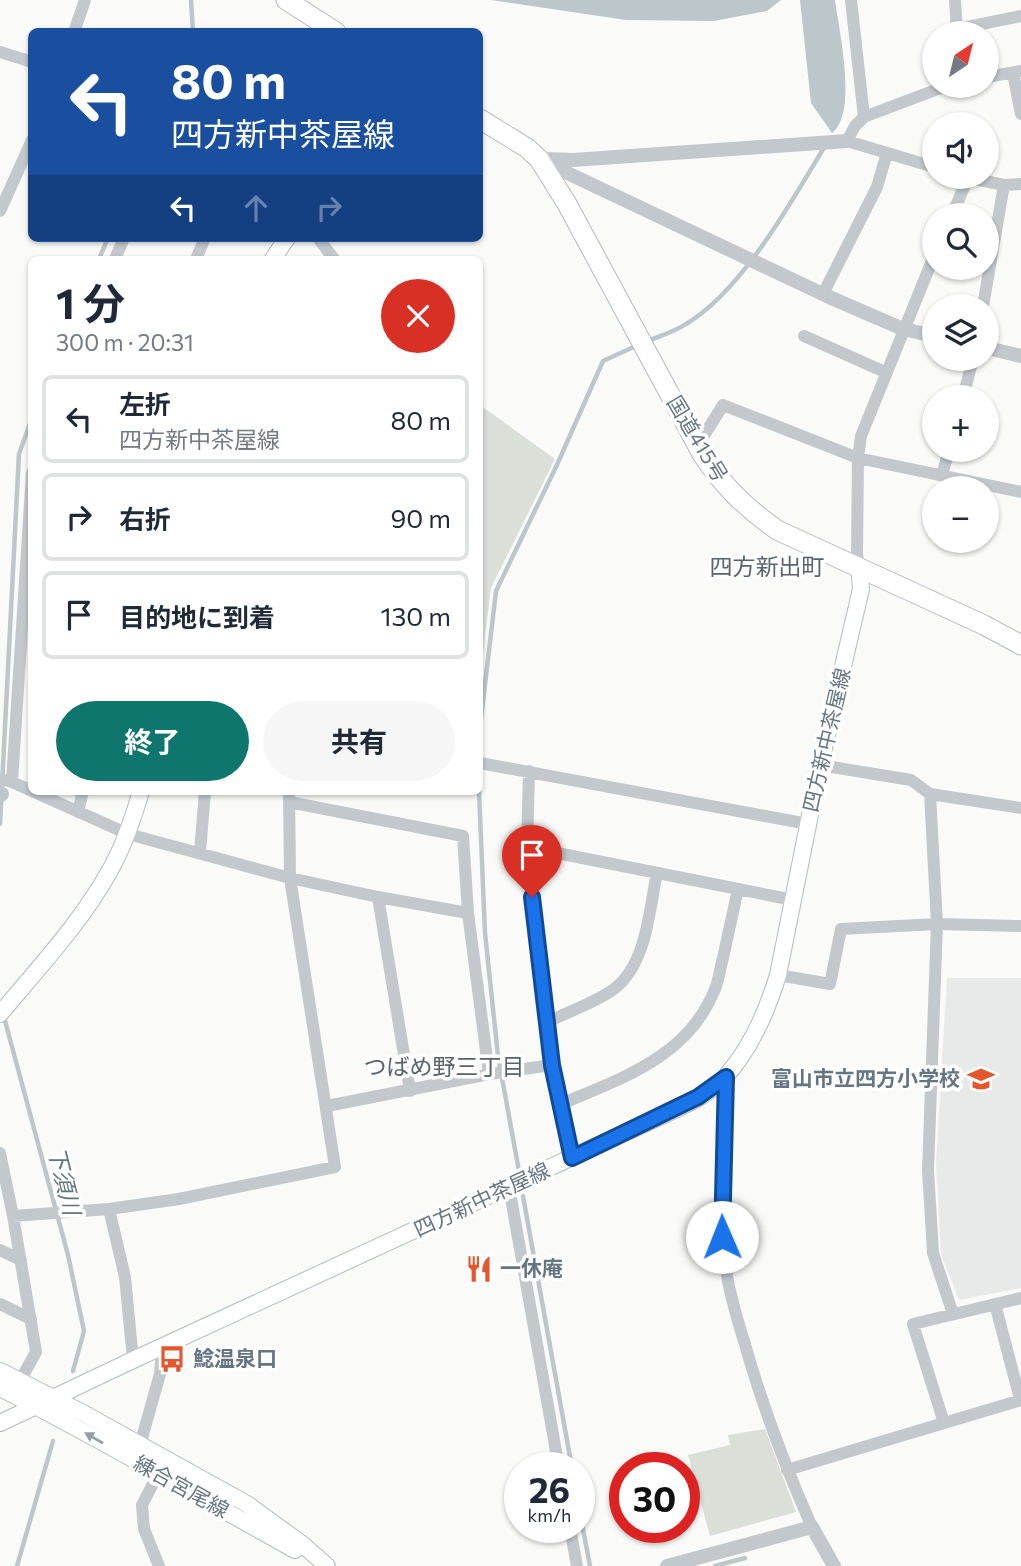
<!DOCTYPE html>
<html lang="ja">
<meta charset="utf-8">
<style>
body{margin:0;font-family:Commissioner,"Noto Sans JP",sans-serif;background:#f6f6f7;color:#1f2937;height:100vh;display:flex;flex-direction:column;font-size:26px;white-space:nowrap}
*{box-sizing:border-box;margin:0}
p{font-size:23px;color:#747a83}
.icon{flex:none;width:38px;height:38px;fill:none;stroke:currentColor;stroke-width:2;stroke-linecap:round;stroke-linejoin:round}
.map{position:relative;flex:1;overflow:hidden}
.details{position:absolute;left:28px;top:256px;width:455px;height:539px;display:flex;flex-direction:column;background:#fff;border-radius:10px;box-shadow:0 2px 5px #0004}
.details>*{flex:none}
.guide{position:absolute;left:28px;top:28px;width:455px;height:214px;border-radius:10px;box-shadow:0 2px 5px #0004;background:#1a4fa0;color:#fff;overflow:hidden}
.needle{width:46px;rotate:35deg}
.tools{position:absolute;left:922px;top:21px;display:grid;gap:14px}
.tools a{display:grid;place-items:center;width:77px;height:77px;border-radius:50%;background:#fff;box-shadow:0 2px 5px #0004;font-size:35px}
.speed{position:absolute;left:504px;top:1452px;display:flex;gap:14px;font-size:35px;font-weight:700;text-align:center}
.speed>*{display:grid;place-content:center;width:91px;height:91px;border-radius:50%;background:#fff;box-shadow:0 2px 5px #0004;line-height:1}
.speed small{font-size:18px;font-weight:400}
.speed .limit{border:10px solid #d22;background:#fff;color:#111}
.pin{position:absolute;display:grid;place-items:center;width:60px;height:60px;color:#fff;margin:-72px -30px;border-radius:50% 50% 50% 0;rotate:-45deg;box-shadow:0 0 7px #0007}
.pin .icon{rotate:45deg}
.me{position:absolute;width:77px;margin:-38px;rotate:359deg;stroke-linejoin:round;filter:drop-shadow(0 0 5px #0008)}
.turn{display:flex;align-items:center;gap:24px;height:147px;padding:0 28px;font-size:32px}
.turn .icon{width:91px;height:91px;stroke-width:2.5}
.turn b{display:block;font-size:49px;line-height:60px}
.lanes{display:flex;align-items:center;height:66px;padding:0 28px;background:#0003;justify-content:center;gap:35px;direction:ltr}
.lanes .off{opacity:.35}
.round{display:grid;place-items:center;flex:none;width:74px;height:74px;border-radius:37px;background:#f6f6f7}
.overview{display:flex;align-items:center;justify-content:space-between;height:119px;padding:0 28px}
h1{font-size:42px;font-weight:700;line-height:52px}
.action{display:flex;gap:14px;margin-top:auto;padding:14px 28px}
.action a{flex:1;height:80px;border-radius:42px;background:#0f766e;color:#fff;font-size:28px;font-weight:700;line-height:80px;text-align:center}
.action a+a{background:#f6f6f7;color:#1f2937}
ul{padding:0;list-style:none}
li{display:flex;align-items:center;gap:21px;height:88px;margin:0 14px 10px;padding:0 14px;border:4px solid #e0e1e3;border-radius:10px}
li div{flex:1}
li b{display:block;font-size:26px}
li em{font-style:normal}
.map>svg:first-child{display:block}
</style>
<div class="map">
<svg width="1021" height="1566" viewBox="0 0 1021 1566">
<rect width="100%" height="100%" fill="#fafaf8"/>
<!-- built -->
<path fill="#e8e9e9" d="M 947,978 L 1021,978 L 1021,1288 L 959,1300 L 941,1254 L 936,1161 Z"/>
<!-- green -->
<path fill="#dadfd7" d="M 480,405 L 555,459 L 491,588 L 480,678 Z
M 765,1429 L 796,1512 L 710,1536 L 688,1455 L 730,1445 L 728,1435 Z"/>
<!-- water -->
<path fill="#bbc7cb" d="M 491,0 L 781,0 L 767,11 L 714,21 L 626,20 Z
M 800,0 L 835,0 C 839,30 858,114 832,133 L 811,103 Z"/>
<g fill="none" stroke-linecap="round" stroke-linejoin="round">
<!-- stream -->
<path stroke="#bbc7cb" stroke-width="4.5" d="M 191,0 L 193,32
M 99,259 L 108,238
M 646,342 C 659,336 674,332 686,324 C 742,291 791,202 825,146
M 480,727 L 496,591 L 556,467 L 603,361 L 638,345
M 479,791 L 485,933 L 498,1056 L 519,1171
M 0,824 L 19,454 L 32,418
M 4,1017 L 68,1255 L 84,1331 L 73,1371
M 523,1196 L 572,1468
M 579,1508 L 590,1566
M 17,1566 L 53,1441
M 715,1566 L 745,1558"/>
<!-- canal -->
<path stroke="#bbc7cb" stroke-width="14" d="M 0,796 L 2,794"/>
<defs>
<path id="secondary" d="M 273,259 L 287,238
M 0,1014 C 38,968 80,924 109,872 C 124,846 133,819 141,791
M 0,1371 L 83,1413 L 247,1504 L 302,1544 L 327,1566
M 0,1388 C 100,1438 197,1496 295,1550
M 0,1423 L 133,1360 L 657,1118 C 680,1107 709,1096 726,1076 C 752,1047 767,1011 778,975 L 820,765 L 861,589 L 859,566"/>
<path id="trunk" d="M 286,0 L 336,32
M 480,119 L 527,148 L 539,159 L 567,204 L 702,454 C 723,486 746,508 777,530 L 984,625 L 1021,645"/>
</defs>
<!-- secondary casing -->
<use href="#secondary" stroke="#b3babf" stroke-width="18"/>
<!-- trunk casing -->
<use href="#trunk" stroke="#b4b9bd" stroke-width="21"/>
<!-- minor -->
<path stroke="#c3c8cc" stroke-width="12" d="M 851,0 L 864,117
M 955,0 L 957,33
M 957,29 L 1021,16
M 74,32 L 85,0
M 0,52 L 32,62
M 1013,73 L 1021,114
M 987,77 L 1021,71
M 934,167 L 847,141 L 855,126 L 864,117 L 946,86
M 965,177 L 1004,185 L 1021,184
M 0,211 L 32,140
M 952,215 L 968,178
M 318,238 L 334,259
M 115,259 L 124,238
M 196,259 L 205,238
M 823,294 L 877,187 L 887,153
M 983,306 L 1004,185
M 804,336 L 885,372
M 963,397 L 973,359
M 698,445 L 723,405 L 858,458 L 1021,492
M 942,475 L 949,450
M 859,566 L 857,554 L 858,458 L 861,436 L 934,256
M 480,763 L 808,824
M 820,765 L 911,780 L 930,794 L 1021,808
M 529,771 L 527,847 L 545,1023 L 552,1065 L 572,1158
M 0,779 L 12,782 L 128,834 L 290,878 L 378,897 L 468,913
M 12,782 L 32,473
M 930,794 L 937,924 L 928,1170 L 933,1253 L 953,1314
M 289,802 L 463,836 L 468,913 L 489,1074
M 78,812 L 83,791
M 527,847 L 793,900
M 200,852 L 205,791
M 378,897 L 410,1091
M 778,975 L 830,984 L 841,929 L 937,924 L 1021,926
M 545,1023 C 567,1012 595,1003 614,989 C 647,964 649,910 657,873
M 726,1077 C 722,1140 718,1206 726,1269 C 729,1293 737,1318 744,1341 C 762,1405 785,1466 812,1527
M 559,1105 C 621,1078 688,1058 715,989 C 719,980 720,968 723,958 C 728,935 733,912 738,889
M 327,1106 L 489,1074 L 552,1065
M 0,1153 L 13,1216 L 36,1352 L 20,1381
M 509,1187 L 559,1468
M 109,1209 L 125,1277 L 133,1360
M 13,1216 L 109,1209 L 179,1199 L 335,1167 L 290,878 L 289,791
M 0,1250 L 21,1260
M 1021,1298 L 913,1324 L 944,1423 L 1021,1400
M 0,1304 L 31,1319
M 995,1304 L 1020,1399
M 140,1445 L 160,1374 L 162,1347
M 787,1470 L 944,1423
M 158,1474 L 142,1505 L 144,1529 L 159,1566
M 570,1528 L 577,1566"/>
<!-- tertiary -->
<path stroke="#c3c8cc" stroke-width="14" d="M 545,159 L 573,160 L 847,141
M 540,160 L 829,297 L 903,329 L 934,336
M 987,348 L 1021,356
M 667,1566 L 812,1527 L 834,1566"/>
<!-- secondary -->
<use href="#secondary" stroke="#fff" stroke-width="16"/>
<!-- trunk -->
<use href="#trunk" stroke="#fff" stroke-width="19"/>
</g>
<!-- one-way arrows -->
<defs><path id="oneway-solid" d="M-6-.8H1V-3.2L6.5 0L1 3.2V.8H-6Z" transform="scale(1.75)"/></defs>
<use fill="#939fa8" href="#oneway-solid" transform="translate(94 1438) rotate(-150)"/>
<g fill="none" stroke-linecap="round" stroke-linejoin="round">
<defs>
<path id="route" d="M 532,897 L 552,1065 L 572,1158 L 698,1097 L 726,1077 L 722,1237"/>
</defs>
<!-- route casing -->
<use href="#route" stroke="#114b97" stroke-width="18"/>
<!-- route -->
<use href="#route" stroke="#1a73e8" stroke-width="12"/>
</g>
<!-- icons -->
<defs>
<symbol id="school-bare" viewBox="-9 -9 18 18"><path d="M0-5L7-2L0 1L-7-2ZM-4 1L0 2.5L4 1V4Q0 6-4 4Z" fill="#e4572e" stroke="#fff" stroke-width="2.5" paint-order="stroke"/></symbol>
<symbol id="restaurant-bare" viewBox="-9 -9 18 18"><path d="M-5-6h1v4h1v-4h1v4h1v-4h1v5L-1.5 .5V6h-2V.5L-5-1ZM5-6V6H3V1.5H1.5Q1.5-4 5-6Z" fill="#e4572e" stroke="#fff" stroke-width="2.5" paint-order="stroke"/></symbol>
<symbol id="bus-bare" viewBox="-9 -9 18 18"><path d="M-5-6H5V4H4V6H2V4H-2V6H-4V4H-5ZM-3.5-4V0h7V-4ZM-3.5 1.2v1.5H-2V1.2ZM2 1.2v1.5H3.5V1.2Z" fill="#e4572e" stroke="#fff" stroke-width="2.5" paint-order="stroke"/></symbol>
</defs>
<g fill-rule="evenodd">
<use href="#school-bare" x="962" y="1060" width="38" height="38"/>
<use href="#restaurant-bare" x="460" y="1250" width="38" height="38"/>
<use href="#bus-bare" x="153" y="1340" width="38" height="38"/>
</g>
<g text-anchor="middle" stroke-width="7" stroke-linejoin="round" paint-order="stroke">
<!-- street labels -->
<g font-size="21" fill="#657683" stroke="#fff">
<text transform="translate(697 439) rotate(59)" y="7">国道415号</text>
<text transform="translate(827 740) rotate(-77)" y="7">四方新中茶屋線</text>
<text transform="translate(482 1200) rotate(-25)" y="7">四方新中茶屋線</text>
<text transform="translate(181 1487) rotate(29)" y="7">練合宮尾線</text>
</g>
<!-- poi labels -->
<g font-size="21" font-weight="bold" fill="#657683" stroke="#fff" text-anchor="start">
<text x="960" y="1086" text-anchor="end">富山市立四方小学校</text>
<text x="500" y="1276">一休庵</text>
<text x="193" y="1366">鯰温泉口</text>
</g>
<!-- neighbourhood labels -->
<g font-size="23" fill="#57646e" stroke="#fff">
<text x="767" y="575">四方新出町</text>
<text x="444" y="1075">つばめ野三丁目</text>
</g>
<!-- water labels -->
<g font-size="23" font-style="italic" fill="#60757c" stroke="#fff">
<text transform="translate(64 1181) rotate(76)" y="8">下須川</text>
</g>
</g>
</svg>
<div class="tools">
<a><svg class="needle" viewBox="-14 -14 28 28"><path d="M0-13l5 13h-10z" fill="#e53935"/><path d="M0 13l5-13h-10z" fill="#747a83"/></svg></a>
<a><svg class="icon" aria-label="sound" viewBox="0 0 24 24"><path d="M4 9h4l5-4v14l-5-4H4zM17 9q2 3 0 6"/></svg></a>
<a><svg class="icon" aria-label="search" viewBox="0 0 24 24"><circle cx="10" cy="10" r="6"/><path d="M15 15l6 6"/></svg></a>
<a><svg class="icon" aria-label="layers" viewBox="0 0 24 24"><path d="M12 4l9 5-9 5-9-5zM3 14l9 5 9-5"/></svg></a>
<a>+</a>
<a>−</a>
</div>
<div class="speed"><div>26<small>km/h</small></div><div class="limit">30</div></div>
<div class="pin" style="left:532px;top:897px;background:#d93025"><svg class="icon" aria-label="arrive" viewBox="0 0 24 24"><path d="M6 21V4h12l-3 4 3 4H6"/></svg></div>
<svg class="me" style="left:722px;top:1237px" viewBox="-20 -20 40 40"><circle r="19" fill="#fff"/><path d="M0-13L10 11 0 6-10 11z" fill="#1a73e8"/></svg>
<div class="guide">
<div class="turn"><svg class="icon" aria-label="left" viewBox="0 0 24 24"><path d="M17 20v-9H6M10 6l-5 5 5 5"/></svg><div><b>80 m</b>四方新中茶屋線</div></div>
<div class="lanes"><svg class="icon" aria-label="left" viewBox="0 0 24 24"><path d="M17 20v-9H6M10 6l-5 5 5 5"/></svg><svg class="icon off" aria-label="ahead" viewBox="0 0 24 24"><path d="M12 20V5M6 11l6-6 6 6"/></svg><svg class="icon off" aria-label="right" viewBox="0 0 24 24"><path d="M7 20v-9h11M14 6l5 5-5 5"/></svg></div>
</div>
<section class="details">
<div class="overview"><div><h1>1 分</h1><p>300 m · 20:31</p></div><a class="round" style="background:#d93025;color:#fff"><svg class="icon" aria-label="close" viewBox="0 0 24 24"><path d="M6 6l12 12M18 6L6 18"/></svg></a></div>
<ul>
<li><svg class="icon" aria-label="left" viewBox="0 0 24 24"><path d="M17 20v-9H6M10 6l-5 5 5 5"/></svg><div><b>左折</b><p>四方新中茶屋線</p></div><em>80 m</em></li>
<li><svg class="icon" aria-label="right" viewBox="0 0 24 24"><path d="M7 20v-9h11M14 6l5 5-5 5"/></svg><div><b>右折</b></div><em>90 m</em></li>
<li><svg class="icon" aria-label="arrive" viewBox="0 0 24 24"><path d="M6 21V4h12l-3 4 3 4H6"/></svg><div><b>目的地に到着</b></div><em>130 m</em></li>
</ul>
<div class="action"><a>終了</a><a>共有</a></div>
</section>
</div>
